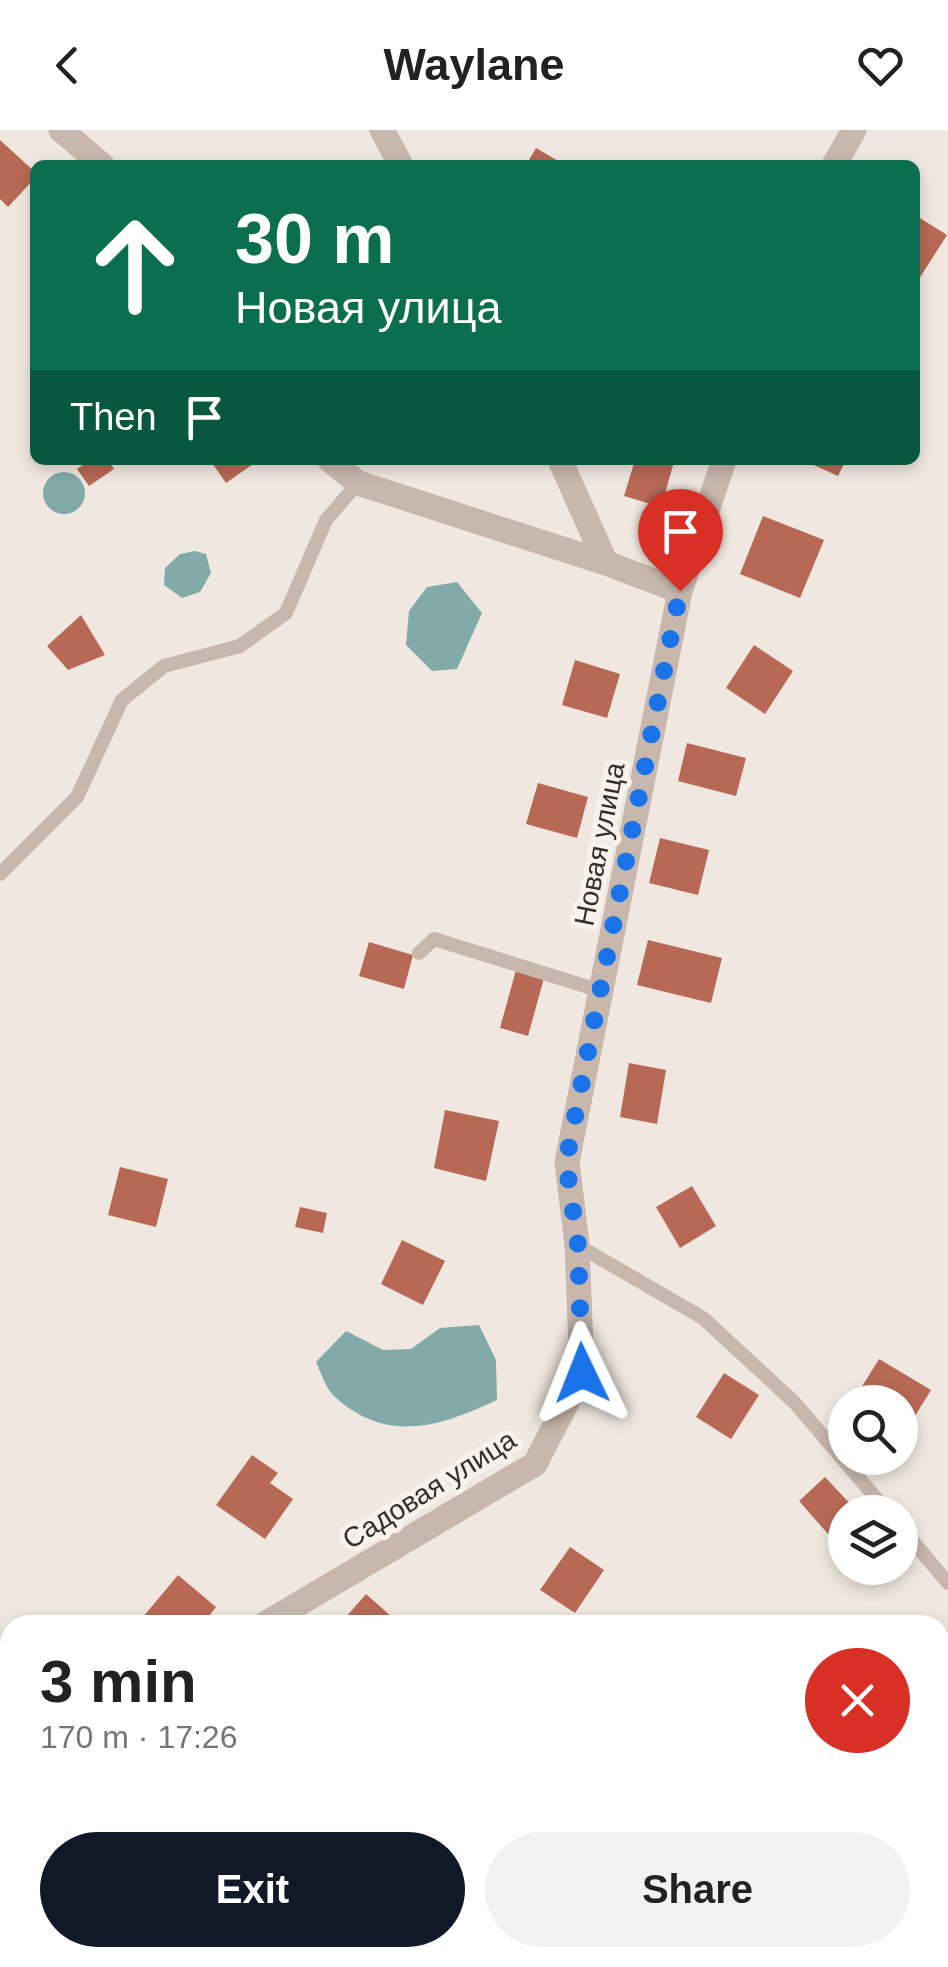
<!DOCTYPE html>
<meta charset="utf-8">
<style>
body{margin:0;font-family:Arial,sans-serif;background:#f2f2f2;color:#222;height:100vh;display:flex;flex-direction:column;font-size:38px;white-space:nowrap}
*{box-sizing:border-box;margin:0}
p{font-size:32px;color:#767676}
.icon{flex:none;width:55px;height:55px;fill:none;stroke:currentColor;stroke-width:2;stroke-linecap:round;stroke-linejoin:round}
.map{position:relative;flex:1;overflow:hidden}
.sheet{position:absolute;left:0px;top:1485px;width:950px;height:352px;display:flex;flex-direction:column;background:#fff;border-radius:30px 30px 0 0;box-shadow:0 5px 15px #0003}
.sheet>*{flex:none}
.top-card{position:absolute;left:30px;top:30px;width:890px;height:305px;border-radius:15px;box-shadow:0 5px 15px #0003;background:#0b6e4f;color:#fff;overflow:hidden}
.buttons{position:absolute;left:828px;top:1255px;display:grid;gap:20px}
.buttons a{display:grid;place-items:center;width:90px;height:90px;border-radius:50%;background:#fff;box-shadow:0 5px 15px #0003;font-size:50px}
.pin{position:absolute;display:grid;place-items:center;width:85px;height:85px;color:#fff;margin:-102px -42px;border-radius:50% 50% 50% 0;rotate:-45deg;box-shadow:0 0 10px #0007}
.pin .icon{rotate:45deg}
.me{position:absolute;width:110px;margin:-55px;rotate:358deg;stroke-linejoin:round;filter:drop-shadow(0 0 8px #0008)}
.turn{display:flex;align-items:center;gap:35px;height:210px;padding:0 40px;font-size:45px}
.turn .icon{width:130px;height:130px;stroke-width:2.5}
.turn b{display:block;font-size:70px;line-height:85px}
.then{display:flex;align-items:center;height:95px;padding:0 40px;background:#0003;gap:20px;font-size:38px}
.round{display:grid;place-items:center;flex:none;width:105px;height:105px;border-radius:52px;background:#f2f2f2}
.head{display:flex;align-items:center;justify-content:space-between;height:170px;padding:0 40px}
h1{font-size:60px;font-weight:800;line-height:75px}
.cta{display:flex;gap:20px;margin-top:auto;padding:20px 40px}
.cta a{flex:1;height:115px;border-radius:60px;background:#111827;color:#fff;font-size:40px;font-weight:800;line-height:115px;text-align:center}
.cta a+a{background:#f2f2f2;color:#222}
header{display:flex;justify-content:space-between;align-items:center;height:130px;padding:0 40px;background:#fff;font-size:45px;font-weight:800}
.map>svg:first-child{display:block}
</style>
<header><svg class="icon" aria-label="back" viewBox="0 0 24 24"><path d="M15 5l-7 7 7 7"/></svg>Waylane<svg class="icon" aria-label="heart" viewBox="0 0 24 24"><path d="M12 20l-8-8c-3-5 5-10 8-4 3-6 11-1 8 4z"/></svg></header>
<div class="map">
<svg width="948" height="1837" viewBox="0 0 948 1837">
<rect width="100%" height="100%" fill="#f0e8e0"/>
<!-- water -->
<path fill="#82aaa9" d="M43 363a21 21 0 1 1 42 0a21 21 0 1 1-42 0Z
M 195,421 L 206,424 L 211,443 L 200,462 L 182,468 L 164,455 L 165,438 L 180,424 Z
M 457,452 L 482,483 L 457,539 L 432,541 L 406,515 L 409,481 L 427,457 Z
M 479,1195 L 496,1230 L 497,1270 C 440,1297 387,1314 335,1267 C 326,1259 321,1243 316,1232 L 346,1201 L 383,1220 L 411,1219 L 440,1198 Z"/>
<!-- building -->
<path fill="#b76956" d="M 0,10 L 35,42 L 35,48 L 8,77 L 0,69 Z
M 536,18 L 565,35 L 526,35 Z
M 915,85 L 947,105 L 919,149 L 915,147 Z
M 90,330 L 108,330 L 114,339 L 89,356 L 77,339 Z
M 210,330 L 259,330 L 226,353 Z
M 635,330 L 674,332 L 661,377 L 624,366 Z
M 803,330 L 846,330 L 838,346 Z
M 763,386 L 824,410 L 800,468 L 740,444 Z
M 81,485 L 105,525 L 68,540 L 47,516 Z
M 754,515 L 793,541 L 765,584 L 726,558 Z
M 575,530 L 620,544 L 607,588 L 562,575 Z
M 687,613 L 746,628 L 736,666 L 678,651 Z
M 538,653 L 588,667 L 577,708 L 526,694 Z
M 660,708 L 709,720 L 698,765 L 649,753 Z
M 648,810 L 722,828 L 711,873 L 637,855 Z
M 369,812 L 413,825 L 404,859 L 359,846 Z
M 516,840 L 544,848 L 528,906 L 500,898 Z
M 629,933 L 666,940 L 657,994 L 620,987 Z
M 445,980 L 499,991 L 486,1051 L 434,1038 Z
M 120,1037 L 168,1049 L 156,1097 L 108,1085 Z
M 692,1056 L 716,1096 L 680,1118 L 656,1077 Z
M 300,1077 L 327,1083 L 323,1103 L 295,1097 Z
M 402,1110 L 445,1131 L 423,1175 L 381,1154 Z
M 879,1229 L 931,1260 L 910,1294 L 900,1288 L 900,1272 L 874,1272 L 858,1263 Z
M 724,1243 L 759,1265 L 731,1309 L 696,1287 Z
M 252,1325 L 278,1343 L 270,1353 L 293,1369 L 265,1409 L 216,1375 Z
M 825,1347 L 855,1379 L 845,1382 L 845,1388 L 828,1404 L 799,1371 Z
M 570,1417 L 604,1440 L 575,1483 L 540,1460 Z
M 178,1445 L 216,1477 L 202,1495 L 153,1495 L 143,1487 Z
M 366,1464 L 401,1495 L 339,1495 Z
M 47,1828 L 101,1828 L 93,1837 L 58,1837 Z
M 267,1828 L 328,1828 L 321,1837 L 273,1837 L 264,1830 Z"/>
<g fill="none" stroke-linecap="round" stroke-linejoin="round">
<!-- lane -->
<path stroke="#c7b7ad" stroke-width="14" d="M 0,744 L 77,667 L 122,570 L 164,536 L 240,516 L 286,483 L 326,390 L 358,353
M 419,823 L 434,809 L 601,861
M 577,1115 L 703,1188 L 794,1272 L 888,1382
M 900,1396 L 948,1453"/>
<!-- street -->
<path stroke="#c7b7ad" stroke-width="25" d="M 61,0 L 102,35
M 382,0 L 401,35
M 834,35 L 854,0
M 330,330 L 358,353 L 606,433
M 560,330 L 606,433 L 680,461
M 263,1495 L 535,1334 L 582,1243 L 577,1115 L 567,1032 L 680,461 L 724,330
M 0,1819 L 10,1808
M 203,1828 L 214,1837"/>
</g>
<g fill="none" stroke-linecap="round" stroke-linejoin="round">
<!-- route -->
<path stroke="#1a73e8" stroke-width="18" stroke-dasharray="0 32.4" d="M 582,1243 L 578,1115 L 566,1032 L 680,461"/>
</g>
<g text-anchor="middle" stroke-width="10" stroke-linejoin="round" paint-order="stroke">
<!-- street labels -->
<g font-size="28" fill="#362e2b" stroke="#f8f2ec">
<text transform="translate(599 714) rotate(-79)" y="10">Новая улица</text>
<text transform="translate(429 1359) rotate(-32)" y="10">Садовая улица</text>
</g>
</g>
</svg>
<div class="buttons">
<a><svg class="icon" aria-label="search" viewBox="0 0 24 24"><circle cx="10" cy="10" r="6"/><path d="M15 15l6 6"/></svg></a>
<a><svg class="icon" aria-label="layers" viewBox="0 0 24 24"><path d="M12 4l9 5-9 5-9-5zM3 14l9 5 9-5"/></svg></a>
</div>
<div class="pin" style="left:680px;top:461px;background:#d93025"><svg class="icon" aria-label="arrive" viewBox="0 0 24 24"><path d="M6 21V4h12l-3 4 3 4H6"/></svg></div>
<svg class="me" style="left:582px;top:1243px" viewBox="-20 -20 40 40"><path d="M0-17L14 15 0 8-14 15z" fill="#1a73e8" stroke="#fff" stroke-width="4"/></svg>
<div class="top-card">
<div class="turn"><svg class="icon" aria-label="ahead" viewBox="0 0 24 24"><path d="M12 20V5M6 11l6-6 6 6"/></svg><div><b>30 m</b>Новая улица</div></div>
<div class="then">Then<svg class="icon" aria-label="arrive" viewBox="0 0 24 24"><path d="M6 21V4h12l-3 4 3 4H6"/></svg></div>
</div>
<section class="sheet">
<div class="head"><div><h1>3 min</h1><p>170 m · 17:26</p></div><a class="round" style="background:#d93025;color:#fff"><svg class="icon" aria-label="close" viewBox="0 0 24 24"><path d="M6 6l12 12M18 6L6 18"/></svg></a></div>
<div class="cta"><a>Exit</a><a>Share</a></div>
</section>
</div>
